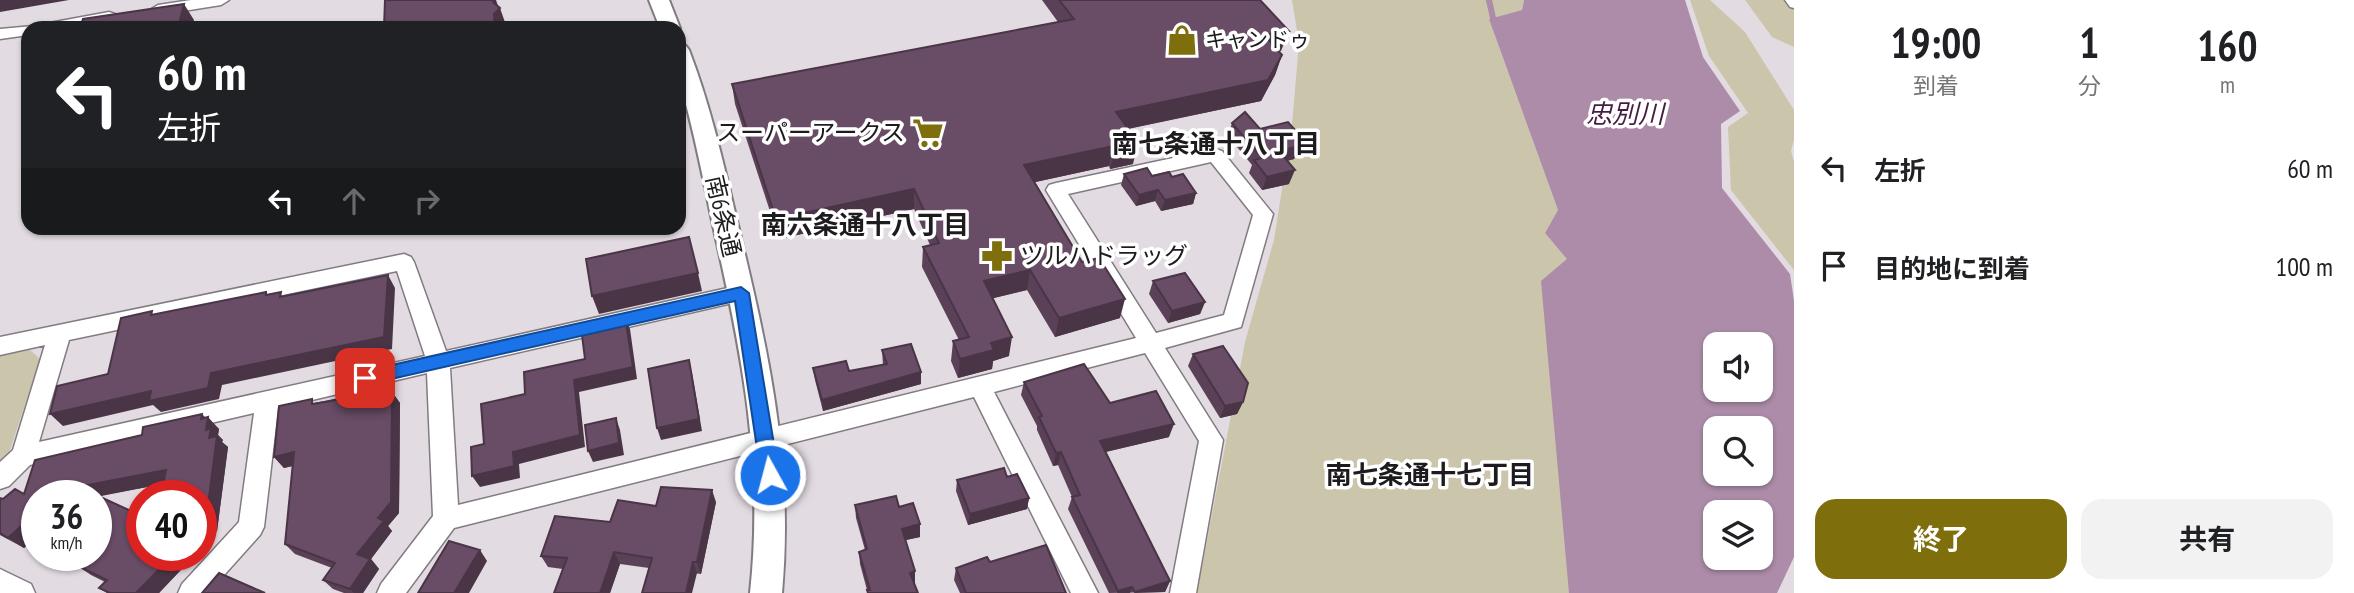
<!DOCTYPE html>
<html lang="ja">
<meta charset="utf-8">
<style>
body{margin:0;font-family:"PT Sans Narrow","Noto Sans JP",sans-serif;background:#f2f2f2;color:#202124;height:100vh;display:flex;flex-direction:column;font-size:26px;white-space:nowrap}
*{box-sizing:border-box;margin:0}
p{font-size:23px;color:#757577}
.icon{flex:none;width:38px;height:38px;fill:none;stroke:currentColor;stroke-width:2;stroke-linecap:round;stroke-linejoin:round}
.map{position:relative;flex:1;overflow:hidden}
.sheet{display:flex;flex-direction:column;background:#fff;width:560px}
.sheet>*{flex:none}
.banner{position:absolute;left:21px;top:21px;width:665px;height:214px;border-radius:21px;box-shadow:0 2px 5px #0004;background:#202124;color:#fff;overflow:hidden}
.fabs{position:absolute;left:1703px;top:332px;display:grid;gap:14px}
.fabs a{display:grid;place-items:center;width:70px;height:70px;border-radius:14px;background:#fff;box-shadow:0 2px 5px #0004;font-size:35px}
.speed{position:absolute;left:21px;top:480px;display:flex;gap:14px;font-size:35px;font-weight:700;text-align:center}
.speed>*{display:grid;place-content:center;width:91px;height:91px;border-radius:50%;background:#fff;box-shadow:0 2px 5px #0004;line-height:1}
.speed small{font-size:18px;font-weight:400}
.speed .limit{border:10px solid #d22;background:#fff;color:#111}
.pin{position:absolute;display:grid;place-items:center;width:60px;height:60px;color:#fff;margin:-30px;border-radius:14px;box-shadow:0 4px 10px #0006}
.me{position:absolute;width:77px;margin:-38px;rotate:353deg;stroke-linejoin:round;filter:drop-shadow(0 0 5px #0008)}
.turn{display:flex;align-items:center;gap:24px;height:147px;padding:0 21px;font-size:32px}
.turn .icon{width:91px;height:91px;stroke-width:2.5}
.turn b{display:block;font-size:49px;line-height:60px}
.lanes{display:flex;align-items:center;height:66px;padding:0 21px;background:#0003;justify-content:center;gap:35px;direction:ltr}
.lanes .off{opacity:.35}
.eta{display:flex;justify-content:space-evenly;align-items:center;height:119px;text-align:center}
.eta b{font-size:42px;font-weight:700;line-height:49px}
.cta{display:flex;gap:14px;margin-top:auto;padding:14px 21px}
.cta a{flex:1;height:80px;border-radius:21px;background:#7f6e0c;color:#fff;font-size:28px;font-weight:700;line-height:80px;text-align:center}
.cta a+a{background:#f2f2f2;color:#202124}
ul{padding:0;list-style:none}
li{display:flex;align-items:center;gap:21px;height:98px;padding:0 21px}
li div{flex:1}
li b{display:block;font-size:26px}
li em{font-style:normal}
main{display:flex;flex:1;min-height:0}
.map>svg:first-child{display:block}
</style>
<main>
<div class="map">
<svg width="1794" height="593" viewBox="0 0 1794 593">
<rect width="100%" height="100%" fill="#e3dbe2"/>
<!-- green -->
<path fill="#cac5ab" d="M 1292,0 L 1524,0 L 1522,10 L 1489,19 L 1558,210 L 1545,233 L 1568,259 L 1569,593 L 1197,593 L 1245,342 L 1274,240 L 1292,125 L 1299,43 Z
M 1690,0 L 1710,0 L 1745,32 L 1794,110 L 1794,140 L 1791,151 L 1794,162 L 1794,270 L 1731,190 L 1728,127 L 1748,113 L 1709,56 Z
M 1745,0 L 1794,0 L 1794,47 L 1772,37 Z
M 30,350 L 40,359 L 9,453 L 0,461 L 0,356 Z"/>
<!-- water -->
<path fill="#ac8ca8" fill-rule="evenodd" d="M 1524,0 L 1685,0 L 1703,57 L 1740,111 L 1721,124 L 1722,188 L 1790,274 L 1794,301 L 1794,557 L 1777,593 L 1569,593 L 1541,281 L 1567,259 L 1545,233 L 1558,210 L 1489,19 L 1522,10 ZM 1715,345 L 1760,345 L 1760,390 L 1715,390 ZM 1715,429 L 1760,429 L 1760,474 L 1715,474 ZM 1715,513 L 1760,513 L 1760,558 L 1715,558 Z"/>
<g fill="none" stroke-linecap="round" stroke-linejoin="round">
<!-- stream -->
<path stroke="#ac8ca8" stroke-width="6" d="M 1489,0 L 1495,27"/>
<defs>
<path id="pedestrian" d="M 1785,0 L 1794,0 L 1794,8 L 1790,7 Z"/>
<path id="minor" d="M 191,0 L 229,0 L 221,5 L 158,15 L 150,10 L 158,5 Z
M 109,12 L 115,14 L 117,17 L 115,20 L 70,28 L 28,28 L 28,35 L 0,39 L 0,29 L 33,26 Z
M 1215,149 L 1222,151 L 1273,214 L 1241,327 L 1165,348 L 1223,440 L 1196,593 L 1170,593 L 1199,441 L 1145,353 L 994,392 L 1098,593 L 1071,593 L 974,397 L 454,528 L 406,593 L 377,593 L 381,584 L 433,516 L 427,373 L 278,408 L 264,527 L 260,535 L 208,593 L 178,593 L 182,584 L 239,522 L 254,413 L 30,465 L 9,486 L 0,489 L 0,462 L 13,450 L 45,345 L 0,355 L 0,337 L 404,254 L 411,257 L 414,262 L 446,351 L 741,285 L 748,287 L 751,293 L 748,299 L 741,301 L 450,368 L 458,505 L 1136,338 L 1046,190 L 1049,185 L 1056,183 ZM 1211,162 L 1253,215 L 1224,315 L 1156,333 L 1068,194 ZM 397,271 L 425,356 L 39,442 L 69,340 Z
M 0,569 L 31,584 L 35,593 L 0,593 Z"/>
<path id="tertiary" d="M 649,0 L 669,0 L 680,28 L 679,30 L 660,28 Z
M 679,44 L 686,46 L 689,50 C 711,107 724,166 738,225 C 768,350 794,463 782,593 L 750,593 C 764,465 742,354 714,230 C 703,180 694,129 679,80 Z"/>
</defs>
<!-- pedestrian casing -->
<use href="#pedestrian" stroke="#827b81" stroke-width="3"/>
<!-- minor casing -->
<use href="#minor" stroke="#827b81" stroke-width="3"/>
<!-- tertiary casing -->
<use href="#tertiary" stroke="#827b81" stroke-width="4"/>
<!-- pedestrian -->
<use href="#pedestrian" fill="#fff" fill-rule="evenodd"/>
<!-- minor -->
<use href="#minor" fill="#fff" fill-rule="evenodd"/>
<!-- tertiary -->
<use href="#tertiary" fill="#fff" fill-rule="evenodd"/>
</g>
<!-- wall -->
<path fill="#5a4158" d="M 1042,0 L 1260,0 L 1281,51 L 1279,51 L 1282,55 L 1275,75 L 1261,101 L 1128,129 L 1133,164 L 1110,169 L 1109,166 L 1035,182 L 1082,262 L 1120,318 L 1055,337 L 1027,290 L 993,298 L 1009,356 L 993,361 L 992,369 L 958,378 L 951,361 L 953,341 L 959,340 L 922,267 L 923,247 L 930,245 L 914,209 L 779,239 L 735,104 L 732,84 L 1058,22 Z
M 1232,123 L 1303,139 L 1294,159 L 1287,161 L 1289,184 L 1262,190 L 1249,173 L 1252,165 L 1228,136 Z
M 1124,174 L 1172,177 L 1196,193 L 1193,204 L 1161,211 L 1155,201 L 1136,206 L 1121,185 Z
M 1153,281 L 1205,302 L 1200,314 L 1168,323 L 1149,294 Z
M 882,350 L 921,372 L 921,384 L 823,411 L 815,380 L 813,368 L 849,371 L 883,365 Z
M 1193,354 L 1243,402 L 1237,414 L 1220,418 L 1188,366 Z
M 1024,382 L 1110,403 L 1169,437 L 1106,452 L 1170,581 L 1165,592 L 1109,593 L 1068,509 L 1072,497 L 1058,465 L 1053,466 L 1037,430 L 1037,426 L 1021,395 Z
M 380,389 L 384,394 L 392,392 L 400,403 L 399,513 L 388,526 L 392,531 L 371,559 L 379,569 L 363,593 L 344,593 L 333,589 L 323,580 L 332,568 L 295,554 L 285,544 L 293,466 L 284,468 L 274,457 L 315,403 Z
M 206,418 L 219,429 L 218,435 L 223,440 L 222,442 L 228,447 L 217,531 L 163,484 L 98,496 L 142,555 L 195,555 L 159,593 L 107,593 L 99,588 L 105,582 L 91,575 L 76,565 L 96,555 L 37,495 L 37,536 L 24,548 L 0,535 L 0,498 L 3,499 L 24,494 L 142,435 Z
M 1007,477 L 1029,498 L 1027,509 L 968,525 L 956,491 L 957,480 Z
M 716,502 L 701,574 L 649,568 L 620,564 L 610,593 L 554,593 L 563,569 L 548,567 L 541,556 L 610,522 L 656,506 Z
M 855,505 L 899,507 L 920,524 L 920,537 L 905,540 L 914,583 L 918,593 L 867,593 L 867,590 L 860,564 L 859,552 L 865,550 L 856,518 Z
M 990,562 L 1066,593 L 960,593 L 954,580 L 956,568 Z"/>
<!-- shaded-wall -->
<path fill="#4a3547" d="M 0,0 L 69,0 L 0,12 Z
M 493,0 L 496,0 L 499,9 L 500,8 L 507,28 L 495,28 Z
M 184,4 L 194,20 L 192,28 L 178,28 Z
M 1289,31 L 1281,51 L 1258,56 L 1264,35 Z
M 1282,55 L 1275,75 L 1261,101 L 1112,132 L 1116,112 Z
M 1303,139 L 1294,159 L 1273,164 L 1279,151 L 1295,141 Z
M 1138,143 L 1133,164 L 1110,169 L 1115,148 Z
M 1113,146 L 1109,166 L 1022,185 L 1024,165 Z
M 1295,170 L 1289,184 L 1262,190 L 1267,177 Z
M 914,189 L 914,209 L 779,239 L 776,219 Z
M 1158,190 L 1155,201 L 1136,206 L 1139,195 Z
M 1196,193 L 1193,204 L 1161,211 L 1165,200 Z
M 68,228 L 95,228 L 72,232 Z
M 1030,270 L 1027,290 L 982,301 L 984,281 Z
M 698,273 L 702,291 L 599,314 L 592,296 Z
M 388,275 L 395,288 L 392,349 L 222,385 L 219,399 L 161,412 L 153,405 L 63,426 L 50,414 L 211,373 Z
M 1125,299 L 1120,318 L 1055,337 L 1059,318 Z
M 1205,302 L 1200,314 L 1168,323 L 1172,311 Z
M 625,317 L 630,329 L 637,379 L 579,392 L 585,447 L 519,464 L 520,478 L 480,487 L 472,476 L 513,452 Z
M 1012,337 L 1009,356 L 993,361 L 992,369 L 958,378 L 960,359 L 991,343 Z
M 689,360 L 692,373 L 702,431 L 661,440 L 657,428 Z
M 921,372 L 921,384 L 823,411 L 822,400 Z
M 392,392 L 400,403 L 399,513 L 388,526 L 392,531 L 371,559 L 379,569 L 363,593 L 354,593 L 350,589 Z
M 1243,402 L 1237,414 L 1220,418 L 1225,406 Z
M 202,414 L 208,420 L 208,417 L 219,429 L 218,435 L 223,440 L 222,442 L 228,447 L 217,531 L 201,548 L 201,525 L 209,438 L 201,419 Z
M 616,418 L 620,430 L 624,455 L 593,462 L 588,451 Z
M 1174,424 L 1169,437 L 1096,454 L 1100,441 Z
M 294,452 L 304,463 L 284,468 L 274,457 Z
M 1061,452 L 1058,465 L 1053,466 L 1056,453 Z
M 166,470 L 178,481 L 96,497 L 77,487 Z
M 712,490 L 716,502 L 701,574 L 697,562 Z
M 1029,498 L 1027,509 L 968,525 L 970,514 Z
M 30,518 L 37,522 L 37,536 L 24,548 L 8,538 Z
M 920,524 L 920,537 L 902,541 L 902,529 Z
M 480,550 L 487,561 L 469,593 L 454,593 Z
M 614,552 L 620,564 L 610,593 L 600,593 Z
M 173,555 L 195,555 L 159,593 L 136,593 Z
M 693,562 L 697,573 L 692,593 L 686,593 Z
M 915,571 L 915,583 L 910,584 L 910,573 Z
M 1170,581 L 1165,592 L 1135,593 L 1135,592 Z
M 1132,587 L 1130,593 L 1117,593 L 1118,591 Z"/>
<!-- building -->
<path fill="#694c66" stroke="#4a3547" stroke-width="2" d="M 385,0 L 493,0 L 493,2 L 500,8 L 494,14 L 495,28 L 384,28 Z
M 1059,0 L 1260,0 L 1289,31 L 1264,35 L 1282,55 L 1268,80 L 1116,112 L 1138,143 L 1115,148 L 1113,146 L 1024,165 L 1082,262 L 1099,258 L 1125,299 L 1059,318 L 1030,270 L 984,281 L 1012,337 L 991,343 L 994,350 L 960,359 L 953,341 L 969,337 L 923,247 L 939,243 L 914,189 L 776,219 L 732,84 L 1074,19 Z
M 184,4 L 178,28 L 80,28 L 83,19 Z
M 1245,112 L 1260,129 L 1288,122 L 1303,139 L 1295,141 L 1299,146 L 1279,151 L 1295,170 L 1267,177 L 1254,160 L 1262,158 L 1232,123 Z
M 1147,168 L 1152,176 L 1169,172 L 1172,177 L 1183,174 L 1196,193 L 1165,200 L 1158,190 L 1139,195 L 1124,174 Z
M 689,237 L 698,273 L 592,296 L 586,259 Z
M 1185,273 L 1205,302 L 1172,311 L 1153,281 Z
M 388,275 L 384,337 L 211,373 L 208,388 L 149,401 L 151,391 L 50,414 L 57,386 L 108,374 L 121,318 L 152,311 L 151,315 L 266,292 L 266,295 L 281,292 L 280,297 Z
M 625,317 L 633,367 L 574,380 L 580,435 L 513,452 L 514,466 L 472,476 L 471,447 L 484,444 L 481,404 L 525,394 L 524,372 L 585,359 L 582,335 L 599,332 L 597,323 Z
M 911,344 L 921,372 L 822,400 L 813,368 L 846,361 L 849,371 L 887,364 L 882,350 Z
M 1223,346 L 1248,383 L 1243,402 L 1225,406 L 1193,354 Z
M 689,360 L 699,419 L 657,428 L 648,369 Z
M 1084,364 L 1110,403 L 1156,391 L 1174,424 L 1100,441 L 1170,581 L 1135,592 L 1132,587 L 1118,591 L 1072,497 L 1080,495 L 1061,452 L 1056,453 L 1039,417 L 1042,416 L 1024,382 Z
M 380,389 L 380,395 L 392,392 L 391,502 L 378,518 L 384,521 L 357,554 L 370,559 L 350,589 L 323,580 L 335,563 L 285,544 L 294,452 L 274,457 L 279,406 L 312,399 L 312,404 L 331,401 Z
M 202,414 L 201,419 L 208,417 L 206,430 L 211,428 L 209,438 L 217,436 L 206,520 L 201,525 L 201,495 L 161,495 L 166,470 L 77,487 L 96,495 L 37,495 L 37,521 L 30,518 L 8,538 L 0,533 L 0,498 L 3,499 L 15,489 L 24,494 L 35,460 L 142,435 L 143,427 Z
M 616,418 L 619,443 L 588,451 L 585,425 Z
M 1004,468 L 1007,477 L 1017,474 L 1029,498 L 970,514 L 957,480 Z
M 661,487 L 712,490 L 697,562 L 693,562 L 686,593 L 642,593 L 652,558 L 614,552 L 600,593 L 554,593 L 567,558 L 541,556 L 555,516 L 610,522 L 618,500 L 656,506 Z
M 96,495 L 142,516 L 142,555 L 173,555 L 136,593 L 110,593 L 99,588 L 107,580 L 76,565 L 86,555 L 96,555 Z
M 896,496 L 899,507 L 913,503 L 920,524 L 902,529 L 915,571 L 910,573 L 918,593 L 868,593 L 867,590 L 870,590 L 859,552 L 867,549 L 855,505 Z
M 449,541 L 480,550 L 454,593 L 418,593 Z
M 1046,545 L 1066,593 L 966,593 L 956,568 L 987,557 L 990,562 Z
M 219,573 L 265,593 L 202,593 Z"/>
<!-- route -->
<path fill="#1a73e8" stroke="#114b97" stroke-width="2" d="M 741,287 L 749,293 L 779,475 L 777,481 L 770,484 L 764,481 L 761,475 L 735,301 L 365,385 L 359,383 L 356,378 L 359,373 L 365,371 Z"/>
<!-- icons -->
<defs>
<symbol id="shop-bare" viewBox="-9 -9 18 18"><path d="M-5-2.5h2.3a2.7 3.5 0 0 1 5.4 0H5L5.5 6h-11ZM-1.5-2.5h3a1.5 2.3 0 0 0-3 0Z" fill="#7f6e0c" stroke="#fff" stroke-width="2.5" paint-order="stroke"/></symbol>
<symbol id="supermarket-bare" viewBox="-9 -9 18 18"><path d="M-6-5.5h2.5l.6 2H6L4.5 2H-2.5L-4.4-4H-6ZM-1.5 3.2a1.3 1.3 0 1 0 .1 0ZM3 3.2a1.3 1.3 0 1 0 .1 0Z" fill="#7f6e0c" stroke="#fff" stroke-width="2.5" paint-order="stroke"/></symbol>
<symbol id="pharmacy-bare" viewBox="-9 -9 18 18"><path d="M-2-6h4v4h4v4h-4v4h-4v-4h-4v-4h4Z" fill="#7f6e0c" stroke="#fff" stroke-width="2.5" paint-order="stroke"/></symbol>
</defs>
<g fill-rule="evenodd">
<use href="#shop-bare" x="1160" y="18" width="44" height="44"/>
<use href="#supermarket-bare" x="906" y="111" width="44" height="44"/>
<use href="#pharmacy-bare" x="975" y="234" width="44" height="44"/>
</g>
<g text-anchor="middle" stroke-width="7" stroke-linejoin="round" paint-order="stroke">
<!-- far-poi labels -->
<g font-size="21" fill="#1d1b1d" stroke="#fff" text-anchor="start">
<text x="1205" y="47">キャンドゥ</text>
</g>
<!-- poi labels -->
<g font-size="24" fill="#1d1b1d" stroke="#fff" text-anchor="end">
<text x="905" y="141">スーパーアークス</text>
<text x="1020" y="264" text-anchor="start">ツルハドラッグ</text>
</g>
<!-- street labels -->
<g font-size="24" fill="#1d1b1d" stroke="#fff">
<text transform="translate(723 216) rotate(77)" y="8">南6条通</text>
</g>
<!-- water labels -->
<g font-size="26" font-style="italic" fill="#451c42" stroke="#fff">
<text x="1625" y="123">忠別川</text>
</g>
<!-- neighbourhood labels -->
<g font-size="26" font-weight="bold" fill="#1d1b1d" stroke="#fff">
<text x="1216" y="153">南七条通十八丁目</text>
<text x="865" y="234">南六条通十八丁目</text>
<text x="1430" y="484">南七条通十七丁目</text>
</g>
</g>
</svg>
<div class="fabs">
<a><svg class="icon" aria-label="sound" viewBox="0 0 24 24"><path d="M4 9h4l5-4v14l-5-4H4zM17 9q2 3 0 6"/></svg></a>
<a><svg class="icon" aria-label="search" viewBox="0 0 24 24"><circle cx="10" cy="10" r="6"/><path d="M15 15l6 6"/></svg></a>
<a><svg class="icon" aria-label="layers" viewBox="0 0 24 24"><path d="M12 4l9 5-9 5-9-5zM3 14l9 5 9-5"/></svg></a>
</div>
<div class="speed"><div>36<small>km/h</small></div><div class="limit">40</div></div>
<div class="pin" style="left:365px;top:378px;background:#d93025"><svg class="icon" aria-label="arrive" viewBox="0 0 24 24"><path d="M6 21V4h12l-3 4 3 4H6"/></svg></div>
<svg class="me" style="left:770px;top:475px" viewBox="-20 -20 40 40"><circle r="17" fill="#1a73e8" stroke="#fff" stroke-width="3"/><path d="M0-11L8 9 0 5-8 9z" fill="#fff"/></svg>
<div class="banner">
<div class="turn"><svg class="icon" aria-label="left" viewBox="0 0 24 24"><path d="M17 20v-9H6M10 6l-5 5 5 5"/></svg><div><b>60 m</b>左折</div></div>
<div class="lanes"><svg class="icon" aria-label="left" viewBox="0 0 24 24"><path d="M17 20v-9H6M10 6l-5 5 5 5"/></svg><svg class="icon off" aria-label="ahead" viewBox="0 0 24 24"><path d="M12 20V5M6 11l6-6 6 6"/></svg><svg class="icon off" aria-label="right" viewBox="0 0 24 24"><path d="M7 20v-9h11M14 6l5 5-5 5"/></svg></div>
</div>
</div>
<section class="sheet">
<div class="eta">
<div><b>19:00</b><p>到着</p></div>
<div><b>1</b><p>分</p></div>
<div><b>160</b><p>m</p></div>
</div>
<ul>
<li><svg class="icon" aria-label="left" viewBox="0 0 24 24"><path d="M17 20v-9H6M10 6l-5 5 5 5"/></svg><div><b>左折</b></div><em>60 m</em></li>
<li><svg class="icon" aria-label="arrive" viewBox="0 0 24 24"><path d="M6 21V4h12l-3 4 3 4H6"/></svg><div><b>目的地に到着</b></div><em>100 m</em></li>
</ul>
<div class="cta"><a>終了</a><a>共有</a></div>
</section>
</main>
